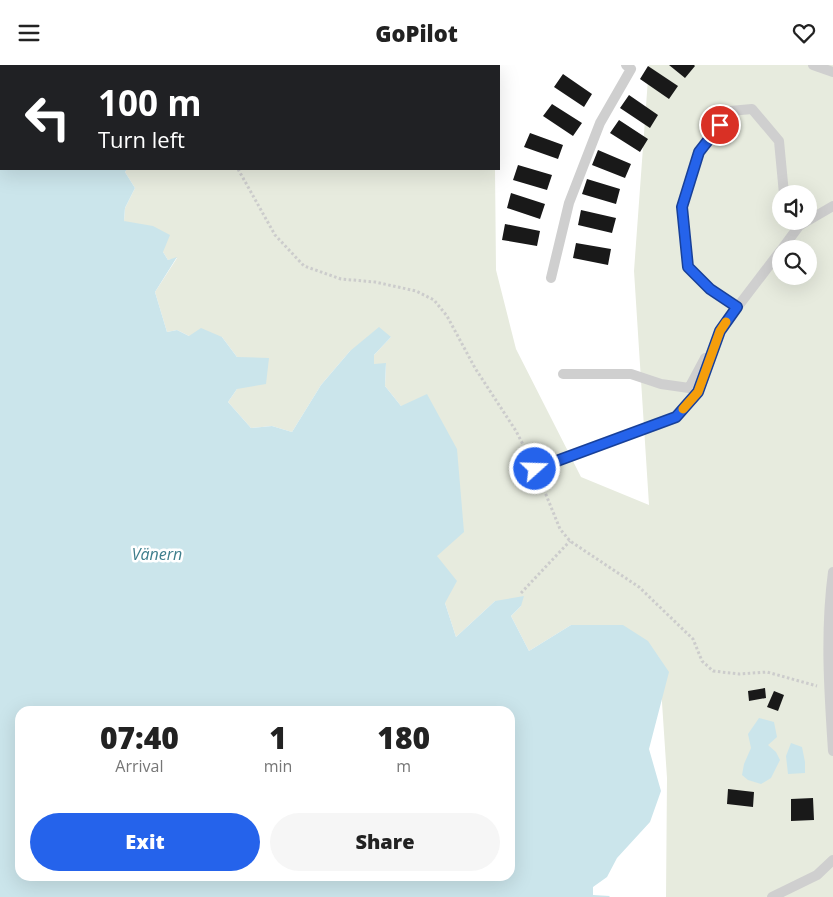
<!DOCTYPE html>
<meta charset="utf-8">
<style>
body{margin:0;font-family:"Open Sans",sans-serif;background:#f6f6f6;color:#222;height:100vh;display:flex;flex-direction:column;font-size:19px;white-space:nowrap}
*{box-sizing:border-box;margin:0}
p{font-size:16px;color:#767676}
.icon{flex:none;width:28px;height:28px;fill:none;stroke:currentColor;stroke-width:2;stroke-linecap:round;stroke-linejoin:round}
.map{position:relative;flex:1;overflow:hidden}
.side{position:absolute;left:15px;top:641px;width:500px;height:175px;display:flex;flex-direction:column;background:#fff;border-radius:15px;box-shadow:0 5px 20px #0002}
.side>*{flex:none}
.hud{position:absolute;left:0px;top:0px;width:500px;height:105px;box-shadow:0 5px 20px #0002;background:#202124;color:#fff;overflow:hidden}
.buttons{position:absolute;left:772px;top:120px;display:grid;gap:10px}
.buttons a{display:grid;place-items:center;width:45px;height:45px;border-radius:50%;background:#fff;box-shadow:0 5px 20px #0002;font-size:25px}
.pin{position:absolute;display:grid;place-items:center;width:42px;height:42px;color:#fff;margin:-21px;border:2px solid #fff;border-radius:50%;box-shadow:0 1px 5px #0007}
.me{position:absolute;width:55px;margin:-28px;rotate:70deg;stroke-linejoin:round;filter:drop-shadow(0 0 4px #0008)}
.turn{display:flex;align-items:center;gap:18px;height:105px;padding:0 15px;font-size:22px}
.turn .icon{width:65px;height:65px;stroke-width:2.5}
.turn b{display:block;font-size:35px;line-height:42px}
.eta{display:flex;justify-content:space-evenly;align-items:center;height:85px;text-align:center}
.eta b{font-size:30px;font-weight:800;line-height:35px}
.cta{display:flex;gap:10px;margin-top:auto;padding:10px 15px}
.cta a{flex:1;height:58px;border-radius:30px;background:#2563eb;color:#fff;font-size:20px;font-weight:800;line-height:58px;text-align:center}
.cta a+a{background:#f6f6f6;color:#222}
header{display:flex;justify-content:space-between;align-items:center;height:65px;padding:0 15px;background:#fff;font-size:22px;font-weight:800}
.map>svg:first-child{display:block}
</style>
<header><svg class="icon" aria-label="menu" viewBox="0 0 24 24"><path d="M4 6h16M4 12h16M4 18h16"/></svg>GoPilot<svg class="icon" aria-label="heart" viewBox="0 0 24 24"><path d="M12 20l-8-8c-3-5 5-10 8-4 3-6 11-1 8 4z"/></svg></header>
<div class="map">
<svg width="833" height="832" viewBox="0 0 833 832">
<rect width="100%" height="100%" fill="#fff"/>
<!-- green -->
<path fill="#e7ebde" fill-rule="evenodd" d="M 150,0 L 456,0 L 457,1 L 148,1 Z
M 649,0 L 833,0 L 833,832 L 666,832 L 667,713 L 659,592 L 571,560 L 529,586 L 511,551 L 521,541 L 495,536 L 456,572 L 445,538 L 437,491 L 401,341 L 385,321 L 386,299 L 374,299 L 374,290 L 391,272 L 350,286 L 321,320 L 292,367 L 272,361 L 251,363 L 228,337 L 237,324 L 237,292 L 222,272 L 189,271 L 177,265 L 167,267 L 155,227 L 177,193 L 168,195 L 163,187 L 124,156 L 125,143 L 135,123 L 125,107 L 127,104 L 495,104 L 496,205 L 516,284 L 581,412 L 649,440 L 634,206 ZM 781,129 L 809,129 L 809,156 L 781,156 ZM 781,184 L 809,184 L 809,211 L 781,211 Z"/>
<!-- water -->
<path fill="#cbe5eb" fill-rule="evenodd" d="M 0,0 L 107,0 L 108,1 L 1,1 L 1,104 L 127,104 L 125,107 L 135,123 L 125,143 L 124,156 L 153,161 L 170,170 L 163,187 L 168,195 L 177,192 L 155,227 L 167,267 L 177,265 L 189,271 L 201,263 L 222,272 L 237,292 L 269,293 L 266,319 L 237,324 L 228,337 L 251,363 L 272,361 L 292,367 L 321,320 L 350,286 L 379,262 L 391,272 L 374,290 L 374,299 L 386,298 L 385,321 L 401,341 L 427,329 L 457,384 L 464,467 L 437,491 L 457,516 L 445,538 L 456,572 L 495,536 L 524,531 L 521,541 L 511,551 L 529,586 L 571,560 L 623,560 L 648,576 L 669,607 L 649,684 L 661,726 L 650,757 L 617,793 L 607,812 L 593,822 L 593,830 L 610,831 L 609,832 L 0,832 ZM 20,646 L 510,646 L 510,811 L 20,811 Z
M 759,653 L 774,657 L 777,672 L 768,680 L 776,687 L 780,695 L 771,713 L 761,719 L 748,715 L 742,710 L 744,699 L 751,683 L 748,669 Z
M 791,678 L 802,682 L 805,697 L 805,708 L 788,709 L 786,691 Z"/>
<!-- building -->
<path fill="#191919" d="M 669,0 L 694,0 L 695,1 L 685,13 Z
M 648,1 L 678,21 L 669,34 L 640,14 Z
M 563,9 L 592,29 L 584,42 L 554,22 Z
M 629,30 L 658,50 L 650,63 L 620,43 Z
M 552,39 L 582,58 L 573,71 L 543,51 Z
M 619,55 L 648,74 L 640,87 L 610,68 Z
M 530,68 L 563,80 L 558,94 L 524,82 Z
M 598,85 L 631,99 L 625,113 L 592,100 Z
M 518,100 L 552,110 L 547,125 L 513,115 Z
M 587,114 L 620,124 L 616,139 L 582,129 Z
M 511,128 L 545,139 L 540,154 L 507,143 Z
M 581,145 L 616,153 L 612,168 L 578,160 Z
M 505,159 L 540,166 L 537,181 L 502,175 Z
M 576,178 L 611,184 L 608,200 L 573,193 Z
M 765,623 L 766,633 L 749,636 L 748,626 Z
M 774,626 L 784,630 L 778,646 L 767,642 Z
M 728,724 L 754,727 L 753,742 L 727,739 Z
M 813,733 L 814,755 L 791,756 L 791,734 Z"/>
<g fill="none" stroke-linecap="round" stroke-linejoin="round">
<!-- path -->
<path stroke="#ccc" stroke-width="3" stroke-dasharray="2.5 2.5" stroke-linecap="butt" d="M 209,0 L 209,1
M 144,1 L 145,0
M 159,1 L 159,0
M 238,104 L 275,170 L 304,201 L 341,214 L 375,217 L 416,226 L 434,235 L 447,251 L 475,303 L 516,366 L 530,393
M 540,415 L 560,464 L 570,476 L 639,522 L 693,574 L 702,596 L 713,606 L 739,609 L 767,607 L 817,621
M 521,528 L 570,476"/>
<!-- service -->
<path stroke="#cfcfcf" stroke-width="10" d="M 813,0 L 833,7
M 809,155 L 833,141
M 782,184 L 799,161 L 807,156
M 551,213 L 569,138 L 600,58 L 631,4 L 626,0
M 737,242 L 711,224 L 688,202 L 682,142 L 699,87 L 730,46 L 752,44 L 779,76 L 784,129
M 563,309 L 631,309 L 661,319 L 689,323 L 705,293
M 535,404 L 676,352 L 698,327 L 720,265 L 781,185
M 833,507 C 825,567 829,626 833,686
M 772,832 L 817,810 L 833,795"/>
</g>
<g fill="none" stroke-linecap="round" stroke-linejoin="round">
<defs>
<path id="route" d="M 535,404 L 676,352 L 698,327 L 720,266 L 737,242 L 710,224 L 688,202 L 682,142 L 699,87 L 720,60"/>
</defs>
<!-- route casing -->
<use href="#route" stroke="#184099" stroke-width="12"/>
<!-- route -->
<use href="#route" stroke="#2563eb" stroke-width="9"/>
<!-- slow -->
<path stroke="#f59e0b" stroke-width="9" d="M 683,344 L 698,327 L 720,266 L 726,257"/>
</g>
<g text-anchor="middle" stroke-width="5" stroke-linejoin="round" paint-order="stroke">
<!-- water labels -->
<g font-size="16" font-style="italic" fill="#3e7e8c" stroke="#fff">
<text x="157" y="495">Vänern</text>
</g>
</g>
</svg>
<div class="buttons">
<a><svg class="icon" aria-label="sound" viewBox="0 0 24 24"><path d="M4 9h4l5-4v14l-5-4H4zM17 9q2 3 0 6"/></svg></a>
<a><svg class="icon" aria-label="search" viewBox="0 0 24 24"><circle cx="10" cy="10" r="6"/><path d="M15 15l6 6"/></svg></a>
</div>
<div class="pin" style="left:720px;top:60px;background:#d93025"><svg class="icon" aria-label="arrive" viewBox="0 0 24 24"><path d="M6 21V4h12l-3 4 3 4H6"/></svg></div>
<svg class="me" style="left:535px;top:404px" viewBox="-20 -20 40 40"><circle r="17" fill="#2563eb" stroke="#fff" stroke-width="3"/><path d="M0-11L8 9 0 5-8 9z" fill="#fff"/></svg>
<div class="hud">
<div class="turn"><svg class="icon" aria-label="left" viewBox="0 0 24 24"><path d="M17 20v-9H6M10 6l-5 5 5 5"/></svg><div><b>100 m</b>Turn left</div></div>
</div>
<section class="side">
<div class="eta">
<div><b>07:40</b><p>Arrival</p></div>
<div><b>1</b><p>min</p></div>
<div><b>180</b><p>m</p></div>
</div>
<div class="cta"><a>Exit</a><a>Share</a></div>
</section>
</div>
